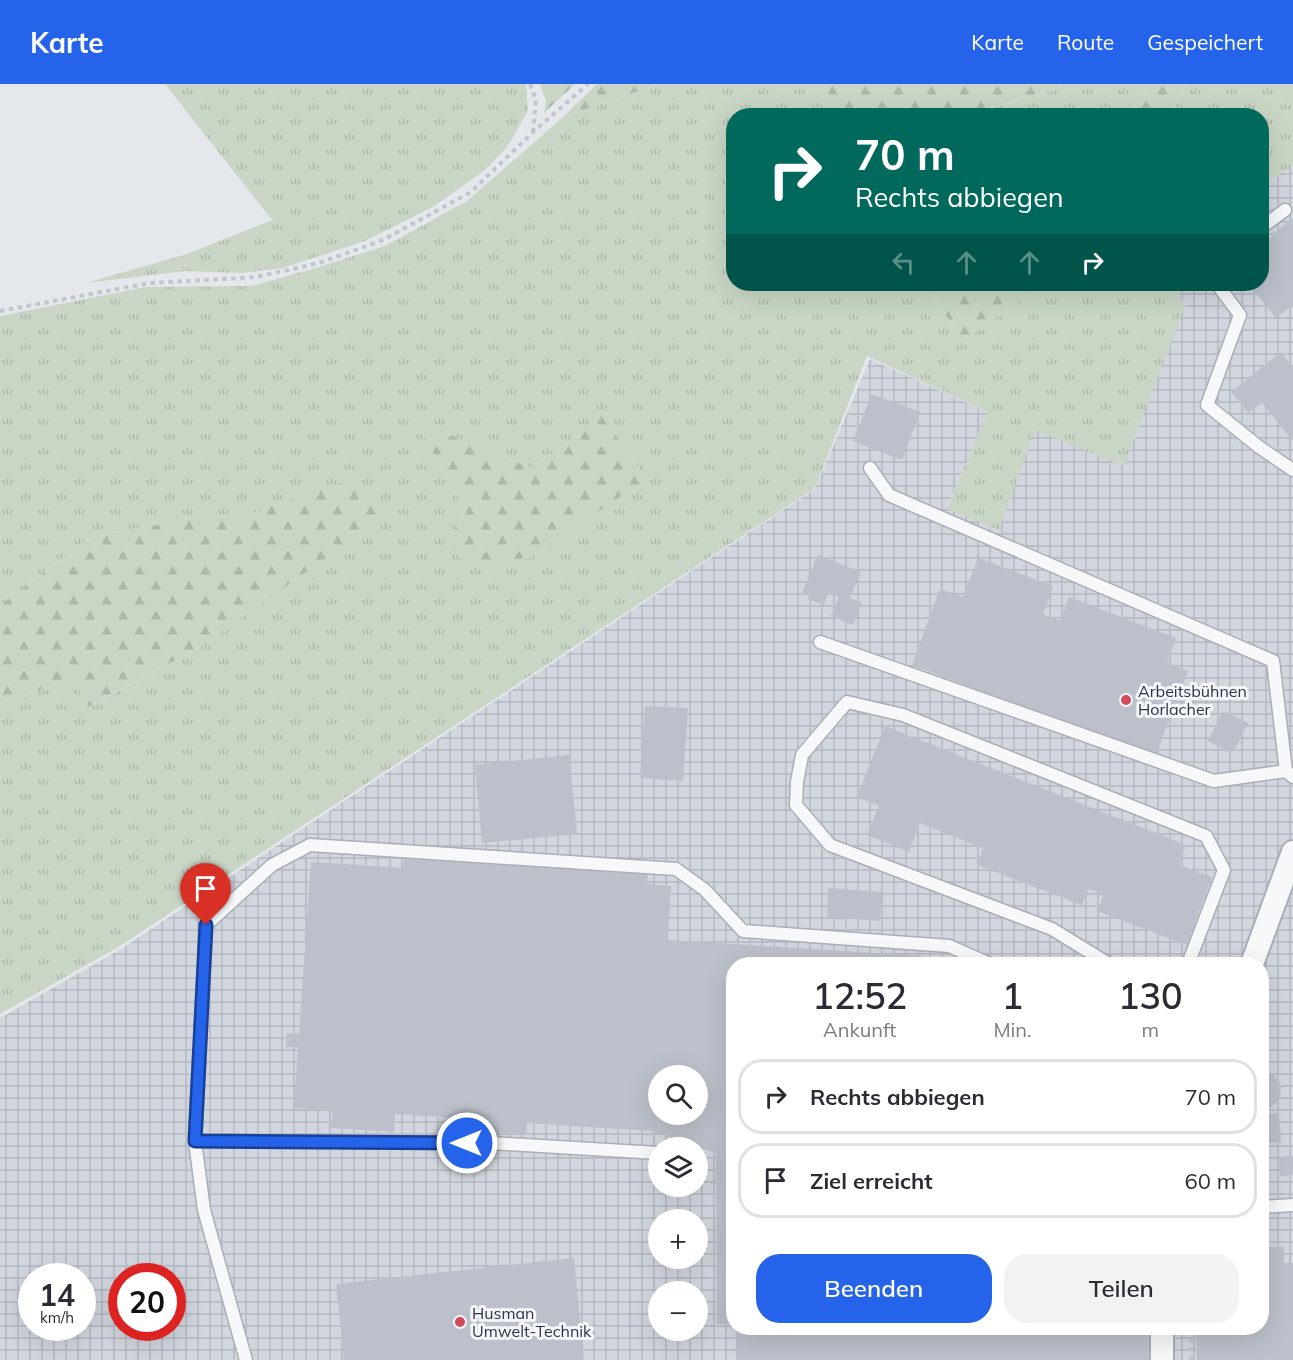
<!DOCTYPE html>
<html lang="de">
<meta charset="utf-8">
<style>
body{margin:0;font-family:Mulish,sans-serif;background:#f2f2f3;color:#2b2b33;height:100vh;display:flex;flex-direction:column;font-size:22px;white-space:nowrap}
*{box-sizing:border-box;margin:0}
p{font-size:20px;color:#7c7c81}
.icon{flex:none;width:33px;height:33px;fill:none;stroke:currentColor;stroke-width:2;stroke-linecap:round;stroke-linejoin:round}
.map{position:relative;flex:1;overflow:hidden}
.side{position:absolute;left:726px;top:873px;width:543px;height:378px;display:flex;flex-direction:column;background:#fff;border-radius:24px;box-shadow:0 6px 24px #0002}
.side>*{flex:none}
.top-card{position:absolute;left:726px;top:24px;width:543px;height:183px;border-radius:24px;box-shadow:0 6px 24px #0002;background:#00695c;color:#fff;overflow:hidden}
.controls{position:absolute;left:648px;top:981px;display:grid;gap:12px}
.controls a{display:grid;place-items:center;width:60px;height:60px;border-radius:50%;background:#fff;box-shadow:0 6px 24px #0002;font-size:30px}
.speed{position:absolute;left:18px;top:1179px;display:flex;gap:12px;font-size:30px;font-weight:700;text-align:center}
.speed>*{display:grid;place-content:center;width:78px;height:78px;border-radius:50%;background:#fff;box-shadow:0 6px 24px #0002;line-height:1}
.speed small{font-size:15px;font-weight:400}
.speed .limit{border:9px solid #d22;background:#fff;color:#111}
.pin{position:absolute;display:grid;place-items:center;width:51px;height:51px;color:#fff;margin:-62px -26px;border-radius:50% 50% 50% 0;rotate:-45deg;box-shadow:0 0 6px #0007}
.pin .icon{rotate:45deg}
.me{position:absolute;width:66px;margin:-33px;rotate:270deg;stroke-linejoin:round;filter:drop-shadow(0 0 4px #0008)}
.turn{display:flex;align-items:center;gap:21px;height:126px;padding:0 30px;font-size:27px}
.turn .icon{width:78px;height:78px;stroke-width:2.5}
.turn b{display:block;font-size:42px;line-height:51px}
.lanes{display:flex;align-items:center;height:57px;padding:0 30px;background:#0003;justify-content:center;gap:30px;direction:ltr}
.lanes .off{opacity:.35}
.eta{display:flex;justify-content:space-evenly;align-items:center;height:102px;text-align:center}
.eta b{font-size:36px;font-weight:600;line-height:42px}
.primary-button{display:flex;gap:12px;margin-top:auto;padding:12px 30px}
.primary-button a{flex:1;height:69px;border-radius:24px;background:#2563eb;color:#fff;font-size:24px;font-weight:600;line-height:69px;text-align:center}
.primary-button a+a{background:#f2f2f3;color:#2b2b33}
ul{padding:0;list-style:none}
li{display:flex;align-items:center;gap:18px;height:75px;margin:0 12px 9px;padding:0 18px;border:3px solid #e1e1e2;border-radius:24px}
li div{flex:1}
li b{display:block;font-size:22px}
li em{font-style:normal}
header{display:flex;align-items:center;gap:36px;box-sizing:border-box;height:84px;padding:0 30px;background:#2563eb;color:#fff}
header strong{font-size:28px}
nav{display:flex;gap:33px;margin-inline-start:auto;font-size:21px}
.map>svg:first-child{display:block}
</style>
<header>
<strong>Karte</strong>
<nav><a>Karte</a><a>Route</a><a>Gespeichert</a></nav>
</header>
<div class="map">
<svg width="1293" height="1276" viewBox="0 0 1293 1276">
<defs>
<pattern id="industrial-grid" width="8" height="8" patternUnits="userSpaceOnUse" patternTransform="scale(1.5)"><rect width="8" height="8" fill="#d2d6de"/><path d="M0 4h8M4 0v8" fill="none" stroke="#b4b8c0"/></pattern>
<pattern id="grass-tufts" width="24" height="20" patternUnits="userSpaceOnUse" patternTransform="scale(1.5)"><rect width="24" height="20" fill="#c9d6c5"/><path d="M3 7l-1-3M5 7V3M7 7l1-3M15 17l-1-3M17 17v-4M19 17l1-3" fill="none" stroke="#adb8ab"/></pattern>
<pattern id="forest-firs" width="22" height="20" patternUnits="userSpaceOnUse" patternTransform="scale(1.5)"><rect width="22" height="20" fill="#c9d6c5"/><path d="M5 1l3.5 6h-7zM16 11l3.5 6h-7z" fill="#adb8ab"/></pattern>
</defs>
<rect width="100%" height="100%" fill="#e4e7ec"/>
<!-- industrial -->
<path fill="url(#industrial-grid)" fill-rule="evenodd" d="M 1293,82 L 1293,1276 L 0,1276 L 0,934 L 121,865 L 815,405 L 870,275 L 988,328 L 947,424 L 1035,346 L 1185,222 L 1174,200 L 1262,200 L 1262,101 ZM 734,880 L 1262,880 L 1262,1244 L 734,1244 ZM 658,992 L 698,992 L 698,1030 L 658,1030 ZM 658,1064 L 698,1064 L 698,1102 L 658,1102 ZM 658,1136 L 698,1136 L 698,1174 L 658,1174 ZM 32,1192 L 82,1192 L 82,1244 L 32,1244 ZM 122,1192 L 172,1192 L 172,1244 L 122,1244 ZM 658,1208 L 698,1208 L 698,1246 L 658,1246 Z"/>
<!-- grass -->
<path fill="url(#grass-tufts)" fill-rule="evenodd" d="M 165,0 L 526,0 L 528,27 L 507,63 L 485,86 L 433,123 L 365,157 L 283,184 L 242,189 L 185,187 L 86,199 L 187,170 L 272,136 Z
M 659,0 L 824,0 L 839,31 L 734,32 L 734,200 L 925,200 L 963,257 L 1043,200 L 1174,200 L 1185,222 L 1124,382 L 1035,346 L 999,446 L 947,425 L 988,328 L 867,272 L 815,404 L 120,862 L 0,930 L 0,619 L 73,595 L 89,623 L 204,561 L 315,405 L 252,430 L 187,435 L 91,453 L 0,521 L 0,232 L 146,203 L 251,202 L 309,186 L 385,162 L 467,117 L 563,33 ZM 602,333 L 443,459 L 467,428 L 417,339 L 532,384 Z
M 1065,0 L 1150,0 L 1129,31 L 966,32 L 1063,3 Z
M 1187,0 L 1293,0 L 1293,82 L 1262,101 L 1262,32 L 1169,32 Z"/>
<!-- forest -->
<path fill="url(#forest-firs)" d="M 540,0 L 575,0 L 544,29 L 546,17 Z
M 597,0 L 659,0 L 563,33 Z
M 824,0 L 1065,0 L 1063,3 L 966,31 L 839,32 Z
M 1150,0 L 1187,0 L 1169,31 L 1129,31 Z
M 925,200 L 1043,200 L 963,257 Z
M 602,332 L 647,395 L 529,474 L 465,478 L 443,459 L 467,428 L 416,338 L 532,384 Z
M 357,396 L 382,434 L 204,561 L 88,623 L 73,595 L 0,619 L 0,521 L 91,453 L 187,435 L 252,430 L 315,405 Z"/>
<!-- building -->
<path fill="#bbc0ca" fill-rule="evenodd" d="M 1293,134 L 1293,221 L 1276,234 L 1250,202 L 1246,206 L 1241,200 L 1262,200 L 1262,160 Z
M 1281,268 L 1293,283 L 1293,357 L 1262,319 L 1248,329 L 1231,308 Z
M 872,310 L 920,328 L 902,376 L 853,357 Z
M 818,471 L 861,488 L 850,514 L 862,519 L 853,541 L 831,532 L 839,513 L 829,508 L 824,521 L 808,515 L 810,512 L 802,509 Z
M 978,474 L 1053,502 L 1043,530 L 1060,537 L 1069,513 L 1176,554 L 1167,579 L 1188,587 L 1155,673 L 912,581 L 940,505 L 963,513 Z
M 645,622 L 688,624 L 683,697 L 640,694 Z
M 1223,627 L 1248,639 L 1233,669 L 1208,657 Z
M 885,642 L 1186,761 L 1179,781 L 1212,793 L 1187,861 L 1097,827 L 1104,810 L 1089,805 L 1082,821 L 977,781 L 983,764 L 920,739 L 909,768 L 867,751 L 879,722 L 857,713 Z
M 569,671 L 577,750 L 482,759 L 475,681 Z
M 404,775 L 648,790 L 647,800 L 671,802 L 668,856 L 922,872 L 921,880 L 734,880 L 734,1240 L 717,1240 L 716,1069 L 651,1047 L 527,1039 L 526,1050 L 490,1048 L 491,1036 L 395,1030 L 394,1048 L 331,1044 L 333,1026 L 294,1024 L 298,963 L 286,963 L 287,949 L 299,950 L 311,778 L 403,784 ZM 658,992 L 698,992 L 698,1030 L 658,1030 Z
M 828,804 L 882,808 L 880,837 L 827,833 Z
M 1262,987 L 1273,991 L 1279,997 L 1281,1004 L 1280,1012 L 1276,1019 L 1270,1024 L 1262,1026 Z
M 1279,1029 L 1281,1058 L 1262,1060 L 1262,1030 Z
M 1293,1072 L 1293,1091 L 1280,1092 L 1279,1073 Z
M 1262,1163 L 1284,1163 L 1284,1179 L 1293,1179 L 1293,1276 L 1197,1276 L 1196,1244 L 1262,1244 Z
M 574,1174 L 584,1276 L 344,1276 L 336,1200 Z
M 736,1244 L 1149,1244 L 1149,1276 L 736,1276 Z"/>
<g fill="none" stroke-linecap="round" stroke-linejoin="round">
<defs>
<path id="lane" d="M 1262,143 L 1285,126
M 1217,200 L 1240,231 L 1207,321 L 1259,363 L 1293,386
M 870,384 L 889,411 L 1273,577 L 1286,687 L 1293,693
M 820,558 L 1214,697 L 1286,687
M 1109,880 L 1052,845 L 830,761 L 796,721 L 797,698 L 802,671 L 847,618 L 903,631 L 1206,752 L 1224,786 L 1188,880
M 195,1057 L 206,841 L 272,781 L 310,761 L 676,785 L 705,806 L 743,847 L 949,862 L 990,880
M 1262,1123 L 1293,1121
M 246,1276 L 204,1126 L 195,1057 L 490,1059 L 658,1069"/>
<path id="street" d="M 1252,880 L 1293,768
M 1162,1244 L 1162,1276"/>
</defs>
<!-- lane casing -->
<use href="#lane" stroke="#a9aeb7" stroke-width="15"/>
<!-- street casing -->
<use href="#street" stroke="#a9aeb7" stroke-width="26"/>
<!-- path -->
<path stroke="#c2c5cb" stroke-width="4" stroke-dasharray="4.5 4.5" stroke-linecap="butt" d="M 530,0 L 536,16 L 533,48
M 0,227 L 150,199 L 256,193 L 319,179 L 383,156 L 471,108 L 533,48 L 588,0
M 1191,1254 L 1191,1276"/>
<!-- lane -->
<use href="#lane" stroke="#f7f8fa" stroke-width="12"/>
<!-- street -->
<use href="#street" stroke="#f7f8fa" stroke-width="22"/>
</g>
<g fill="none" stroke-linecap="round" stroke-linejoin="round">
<defs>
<path id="route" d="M 206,841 L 195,1057 L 467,1059"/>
</defs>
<!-- route casing -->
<use href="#route" stroke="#184099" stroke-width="15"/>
<!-- route -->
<use href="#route" stroke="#2563eb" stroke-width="10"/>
</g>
<!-- markers -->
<g fill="#d1495b" stroke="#f4f6f9" stroke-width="2">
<circle cx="1126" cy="616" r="6"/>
<circle cx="460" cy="1238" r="6"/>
</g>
<g text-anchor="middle" stroke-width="6" stroke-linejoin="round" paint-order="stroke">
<!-- poi labels -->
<g font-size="16" fill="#2b3445" stroke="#f4f6f9" text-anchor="start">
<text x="1138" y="613">Arbeitsbühnen<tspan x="1138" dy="18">Horlacher</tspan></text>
<text x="472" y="1235">Husman<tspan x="472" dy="18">Umwelt-Technik</tspan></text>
</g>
</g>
</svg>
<div class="controls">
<a><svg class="icon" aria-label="search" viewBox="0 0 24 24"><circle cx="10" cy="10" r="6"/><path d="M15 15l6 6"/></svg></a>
<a><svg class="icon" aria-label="layers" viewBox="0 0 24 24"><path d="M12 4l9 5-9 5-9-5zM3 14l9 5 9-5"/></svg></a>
<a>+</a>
<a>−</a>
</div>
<div class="speed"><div>14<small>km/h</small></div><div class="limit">20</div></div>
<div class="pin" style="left:206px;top:841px;background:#d93025"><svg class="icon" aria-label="arrive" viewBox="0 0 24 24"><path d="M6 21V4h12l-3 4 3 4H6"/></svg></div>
<svg class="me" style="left:467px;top:1059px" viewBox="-20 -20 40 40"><circle r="17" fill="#2563eb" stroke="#fff" stroke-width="3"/><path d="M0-11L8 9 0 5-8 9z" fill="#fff"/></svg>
<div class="top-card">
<div class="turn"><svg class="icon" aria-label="right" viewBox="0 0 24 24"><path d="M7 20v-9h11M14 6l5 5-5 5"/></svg><div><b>70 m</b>Rechts abbiegen</div></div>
<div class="lanes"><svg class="icon off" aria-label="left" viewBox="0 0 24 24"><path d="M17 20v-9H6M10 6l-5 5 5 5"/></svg><svg class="icon off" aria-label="ahead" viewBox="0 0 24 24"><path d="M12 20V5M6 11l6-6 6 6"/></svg><svg class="icon off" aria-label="ahead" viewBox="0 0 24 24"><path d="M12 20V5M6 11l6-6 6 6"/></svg><svg class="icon" aria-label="right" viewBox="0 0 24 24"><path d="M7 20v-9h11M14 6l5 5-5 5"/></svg></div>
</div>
<section class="side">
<div class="eta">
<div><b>12:52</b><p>Ankunft</p></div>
<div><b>1</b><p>Min.</p></div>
<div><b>130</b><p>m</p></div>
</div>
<ul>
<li><svg class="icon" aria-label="right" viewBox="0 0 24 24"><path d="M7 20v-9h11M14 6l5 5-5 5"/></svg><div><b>Rechts abbiegen</b></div><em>70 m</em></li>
<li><svg class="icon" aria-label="arrive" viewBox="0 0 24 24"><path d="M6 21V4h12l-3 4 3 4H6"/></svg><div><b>Ziel erreicht</b></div><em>60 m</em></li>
</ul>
<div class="primary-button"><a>Beenden</a><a>Teilen</a></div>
</section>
</div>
